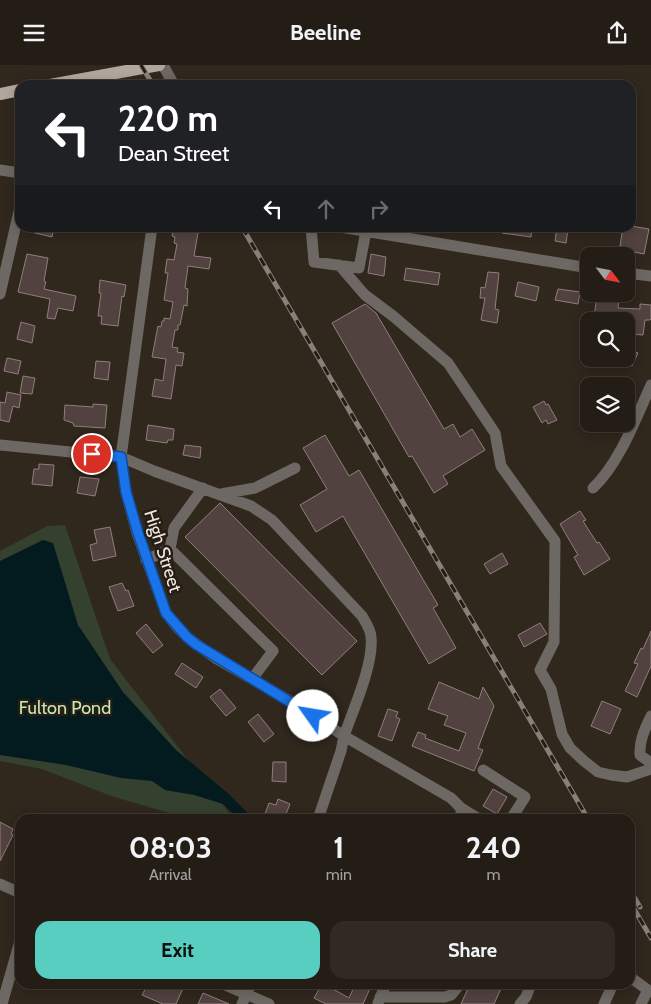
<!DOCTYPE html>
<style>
body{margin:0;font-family:Cabin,sans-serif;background:#302a23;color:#f1f3f6;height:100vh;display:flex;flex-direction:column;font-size:19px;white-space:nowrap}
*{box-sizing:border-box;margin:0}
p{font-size:16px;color:#a3a2a1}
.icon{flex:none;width:28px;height:28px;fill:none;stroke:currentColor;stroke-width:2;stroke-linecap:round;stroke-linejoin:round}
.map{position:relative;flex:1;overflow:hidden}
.panel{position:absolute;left:15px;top:749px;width:620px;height:175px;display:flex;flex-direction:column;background:#241d16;border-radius:15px;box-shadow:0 2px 12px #0003,0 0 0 1px #413b35}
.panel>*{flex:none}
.guide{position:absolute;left:15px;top:15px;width:621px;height:152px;border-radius:15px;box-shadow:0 2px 12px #0003,0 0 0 1px #413b35;background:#202124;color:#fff;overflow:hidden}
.needle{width:32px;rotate:122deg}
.controls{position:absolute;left:580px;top:182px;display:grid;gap:10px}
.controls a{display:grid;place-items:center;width:55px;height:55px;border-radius:10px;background:#241d16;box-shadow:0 2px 12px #0003,0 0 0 1px #413b35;font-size:25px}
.pin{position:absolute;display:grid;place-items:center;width:42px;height:42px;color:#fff;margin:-21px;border:2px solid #fff;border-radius:50%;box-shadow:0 1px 5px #0007}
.me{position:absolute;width:55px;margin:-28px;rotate:302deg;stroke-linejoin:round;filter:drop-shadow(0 0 4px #0008)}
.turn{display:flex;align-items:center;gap:18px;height:105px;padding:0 20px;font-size:22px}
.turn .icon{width:65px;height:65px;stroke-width:2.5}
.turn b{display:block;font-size:35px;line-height:42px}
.lanes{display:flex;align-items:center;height:48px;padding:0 20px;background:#0003;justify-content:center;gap:25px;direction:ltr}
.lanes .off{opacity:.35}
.eta{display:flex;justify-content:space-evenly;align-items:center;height:85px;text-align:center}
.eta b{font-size:30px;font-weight:800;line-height:35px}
.cta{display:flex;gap:10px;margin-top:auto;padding:10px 20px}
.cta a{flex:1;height:58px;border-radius:15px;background:#58cec0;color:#111;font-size:20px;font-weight:800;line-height:58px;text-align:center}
.cta a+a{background:#302a23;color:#f1f3f6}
header{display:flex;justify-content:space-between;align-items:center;height:65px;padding:0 20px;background:#241d16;font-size:22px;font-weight:800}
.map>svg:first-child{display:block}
</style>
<header><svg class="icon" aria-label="menu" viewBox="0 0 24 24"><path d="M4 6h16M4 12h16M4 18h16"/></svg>Beeline<svg class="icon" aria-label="share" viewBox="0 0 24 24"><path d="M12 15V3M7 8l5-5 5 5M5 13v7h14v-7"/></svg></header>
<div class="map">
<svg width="651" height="939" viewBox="0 0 651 939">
<rect width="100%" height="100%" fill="#30271d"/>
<!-- green -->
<path fill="#34412f" d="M 65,460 L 110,594 L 229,748 L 237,754 L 190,754 L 111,731 L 42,704 L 0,696 L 0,486 L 47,461 Z"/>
<!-- water -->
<path fill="#031a1f" d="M 43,475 L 53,478 L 78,560 L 123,627 L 176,685 L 230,730 L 253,754 L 239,754 L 223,739 L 194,730 L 165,725 L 152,716 L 121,713 L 66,700 L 0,690 L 0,496 Z"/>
<!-- building -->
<path fill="#514240" stroke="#907e7c" d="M 631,161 L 649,164 L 644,189 L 629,186 L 629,182 L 620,181 L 623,162 L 631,162 Z
M 28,162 L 54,162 L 52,172 L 27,166 Z
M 174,162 L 199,162 L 194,191 L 211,193 L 209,204 L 188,201 L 185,223 L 188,224 L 187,241 L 184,240 L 180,260 L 178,260 L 178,265 L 175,265 L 172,282 L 178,283 L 177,287 L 184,288 L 182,301 L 176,300 L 171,334 L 152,331 L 155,314 L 163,316 L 166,294 L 152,292 L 158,261 L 161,262 L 162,256 L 164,256 L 164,253 L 170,254 L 173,237 L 164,235 L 168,208 L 165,208 L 167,194 L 174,195 L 177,179 L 174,178 L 175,172 L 172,171 Z
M 503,162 L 532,162 L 531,172 L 502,168 Z
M 557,162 L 568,164 L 566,178 L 555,176 Z
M 27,189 L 48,193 L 44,216 L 46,217 L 44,224 L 76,231 L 73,246 L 58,243 L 55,254 L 47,253 L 50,234 L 18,227 Z
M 371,189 L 386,192 L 384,211 L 368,208 Z
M 406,203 L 440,208 L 438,220 L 404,215 Z
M 488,207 L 499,208 L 495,244 L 499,245 L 497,258 L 481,255 L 485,233 L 480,233 L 481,222 L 485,223 Z
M 100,215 L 126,220 L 124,232 L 122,231 L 118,261 L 101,259 L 102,251 L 98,251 L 101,228 L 99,228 Z
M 518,217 L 539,222 L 536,236 L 515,231 Z
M 558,224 L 580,227 L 578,239 L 555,235 Z
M 600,230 L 619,233 L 618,243 L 640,244 L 640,239 L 651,240 L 651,254 L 650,255 L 645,255 L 643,270 L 629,269 L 631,255 L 594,251 L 597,232 L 600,232 Z
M 365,239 L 376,248 L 444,364 L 453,359 L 460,372 L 472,364 L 485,385 L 443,411 L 448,419 L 434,428 L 412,391 L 409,392 L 332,258 Z
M 21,257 L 35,261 L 32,278 L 17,274 Z
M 626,283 L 638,288 L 632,301 L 626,299 Z
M 7,293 L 21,296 L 18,309 L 4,306 Z
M 96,296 L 110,297 L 108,315 L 94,313 Z
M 23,311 L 35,313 L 32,329 L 20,328 Z
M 7,327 L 21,330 L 19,343 L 13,341 L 9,357 L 0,355 L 0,337 L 5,338 Z
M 544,336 L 546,340 L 548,339 L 557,355 L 548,359 L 546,355 L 542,358 L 533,342 Z
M 93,339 L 107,340 L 105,363 L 74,361 L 73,358 L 64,355 L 65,340 L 93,342 Z
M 148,360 L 174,364 L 173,375 L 168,375 L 167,378 L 146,375 Z
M 325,370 L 349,411 L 359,405 L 438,540 L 433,543 L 456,583 L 429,599 L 343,451 L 316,467 L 300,440 L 327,424 L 303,383 Z
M 185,380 L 201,382 L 200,393 L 183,390 Z
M 39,399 L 54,400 L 52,421 L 32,419 L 34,404 L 39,404 Z
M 80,412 L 99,414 L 95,431 L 77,428 Z
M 220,438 L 357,576 L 322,610 L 185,472 Z
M 580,446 L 586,455 L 583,456 L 597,478 L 599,477 L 610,494 L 584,510 L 574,492 L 578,490 L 560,459 Z
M 110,462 L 116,491 L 93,496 L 90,480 L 97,478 L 94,465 Z
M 502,488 L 508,499 L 490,509 L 484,499 Z
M 122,518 L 126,526 L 128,525 L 134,541 L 118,546 L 109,522 Z
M 540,558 L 547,569 L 524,582 L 518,570 Z
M 146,559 L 163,580 L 153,588 L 136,568 Z
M 651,566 L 651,601 L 637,632 L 625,626 L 638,599 L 634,598 L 641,583 L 643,584 Z
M 182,598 L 203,612 L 196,623 L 175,609 Z
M 439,617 L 479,634 L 483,622 L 494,641 L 478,683 L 483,685 L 474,706 L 412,681 L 418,667 L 426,670 L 425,673 L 459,686 L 466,668 L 444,660 L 448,651 L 428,644 Z
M 220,624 L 236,643 L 226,651 L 210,632 Z
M 602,636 L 621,644 L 610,669 L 591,661 Z
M 388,644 L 398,647 L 396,652 L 400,654 L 392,676 L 378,671 Z
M 258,649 L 274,669 L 264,677 L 248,657 Z
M 273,697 L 286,697 L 286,717 L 272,716 Z
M 493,724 L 507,732 L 497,749 L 483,741 Z
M 278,734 L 290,739 L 284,754 L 270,754 L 271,751 L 265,749 L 269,738 L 276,740 Z
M 0,757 L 13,764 L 11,769 L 13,770 L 0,796 Z
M 148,919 L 185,919 L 176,939 L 163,939 L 142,930 Z
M 322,919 L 336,919 L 333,924 L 349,933 L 354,922 L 357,924 L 360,919 L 372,919 L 363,939 L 326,939 L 314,933 Z
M 470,919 L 503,919 L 494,939 L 461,939 Z
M 203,928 L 229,939 L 198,939 Z"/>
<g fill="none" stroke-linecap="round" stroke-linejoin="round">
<!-- minor -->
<path stroke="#6d6863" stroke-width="11" d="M 163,0 L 174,20
M 0,105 L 20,108
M 152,162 L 121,392 L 126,427 L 137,468 L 166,548 L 176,561 L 187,572 L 217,594 L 297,640 L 344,671 L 341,686 L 318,754
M 311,162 L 314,197 L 359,203 L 366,166
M 340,162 L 589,203
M 339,200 L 365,230 L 393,251 L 448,298 L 495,368 L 501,401 L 555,476 L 554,577 L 540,605 L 551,624 L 562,669 L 570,683 L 584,696 L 598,707 L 611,710 L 627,712 L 651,704
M 626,208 L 651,211
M 0,229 L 20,142
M 0,380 L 121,392 L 154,406 L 251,441 L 272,455 L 362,551 C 366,558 371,565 371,572 C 374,599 353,645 344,671 L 451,733 L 461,743 L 461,754
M 593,423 C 619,399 636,353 651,320
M 221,429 L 255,423 L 295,403
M 170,484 L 174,463 L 203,423
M 146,495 L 170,484 L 273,586 L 252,614
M 651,651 C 645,664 639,675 640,690 L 651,698
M 483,705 L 525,732 L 511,754
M 461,743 L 479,754
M 0,819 L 20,828
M 630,912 L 648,925 L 641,939
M 223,919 L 269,939
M 380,932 L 445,932 L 451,930 L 460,919
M 378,938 L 386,919
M 2,939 L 20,876
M 242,939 L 251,919
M 520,939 L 526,932 L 531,919
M 604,939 L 613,919"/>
<!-- major -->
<path stroke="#b2a79e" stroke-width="12" d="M 50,20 L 159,0
M 0,29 L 20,25"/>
<defs>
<path id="rail" d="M 141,0 L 153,20
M 242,162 L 588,754
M 630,825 L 640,842
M 630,837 L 651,873"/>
</defs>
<!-- rail casing -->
<use href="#rail" stroke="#898179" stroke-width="5"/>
<!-- rail -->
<use href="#rail" stroke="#261d14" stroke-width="3" stroke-dasharray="9" stroke-linecap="butt"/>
</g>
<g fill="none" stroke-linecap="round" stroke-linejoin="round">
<defs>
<path id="route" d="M 92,389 L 121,392 L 126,427 L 138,468 L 166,548 L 187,572 L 197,580 L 313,651"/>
</defs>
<!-- route casing -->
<use href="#route" stroke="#114b97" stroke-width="12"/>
<!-- route -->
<use href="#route" stroke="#1a73e8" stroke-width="9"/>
</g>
<g text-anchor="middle" stroke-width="5" stroke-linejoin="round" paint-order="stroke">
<!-- street labels -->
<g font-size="18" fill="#f0e9e3" stroke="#261d14">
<text transform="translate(163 486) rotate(72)" y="6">High Street</text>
</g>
<!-- park labels -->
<g font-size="18" fill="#c3eab5" stroke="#261d14">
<text x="65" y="649">Fulton Pond</text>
</g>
</g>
</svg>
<div class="controls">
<a><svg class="needle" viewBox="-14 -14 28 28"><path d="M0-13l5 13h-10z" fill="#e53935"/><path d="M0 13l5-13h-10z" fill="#a3a2a1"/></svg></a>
<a><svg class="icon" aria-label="search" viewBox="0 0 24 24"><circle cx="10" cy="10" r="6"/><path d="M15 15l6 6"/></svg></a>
<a><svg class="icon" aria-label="layers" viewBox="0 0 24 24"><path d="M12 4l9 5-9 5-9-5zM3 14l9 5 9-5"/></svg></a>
</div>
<div class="pin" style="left:92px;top:389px;background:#d93025"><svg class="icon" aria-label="arrive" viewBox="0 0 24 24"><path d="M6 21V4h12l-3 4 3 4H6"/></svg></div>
<svg class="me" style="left:313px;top:651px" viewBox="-20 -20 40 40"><circle r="19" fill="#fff"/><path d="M0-13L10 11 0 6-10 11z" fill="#1a73e8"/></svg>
<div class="guide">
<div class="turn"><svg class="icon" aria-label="left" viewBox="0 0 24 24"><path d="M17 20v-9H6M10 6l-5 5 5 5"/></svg><div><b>220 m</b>Dean Street</div></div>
<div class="lanes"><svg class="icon" aria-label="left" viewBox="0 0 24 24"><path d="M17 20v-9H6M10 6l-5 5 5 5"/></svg><svg class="icon off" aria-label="ahead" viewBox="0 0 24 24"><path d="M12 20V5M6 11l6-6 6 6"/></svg><svg class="icon off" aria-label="right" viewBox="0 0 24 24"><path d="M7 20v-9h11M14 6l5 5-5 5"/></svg></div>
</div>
<section class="panel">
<div class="eta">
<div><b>08:03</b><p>Arrival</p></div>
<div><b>1</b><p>min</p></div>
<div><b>240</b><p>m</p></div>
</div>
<div class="cta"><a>Exit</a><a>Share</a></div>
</section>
</div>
